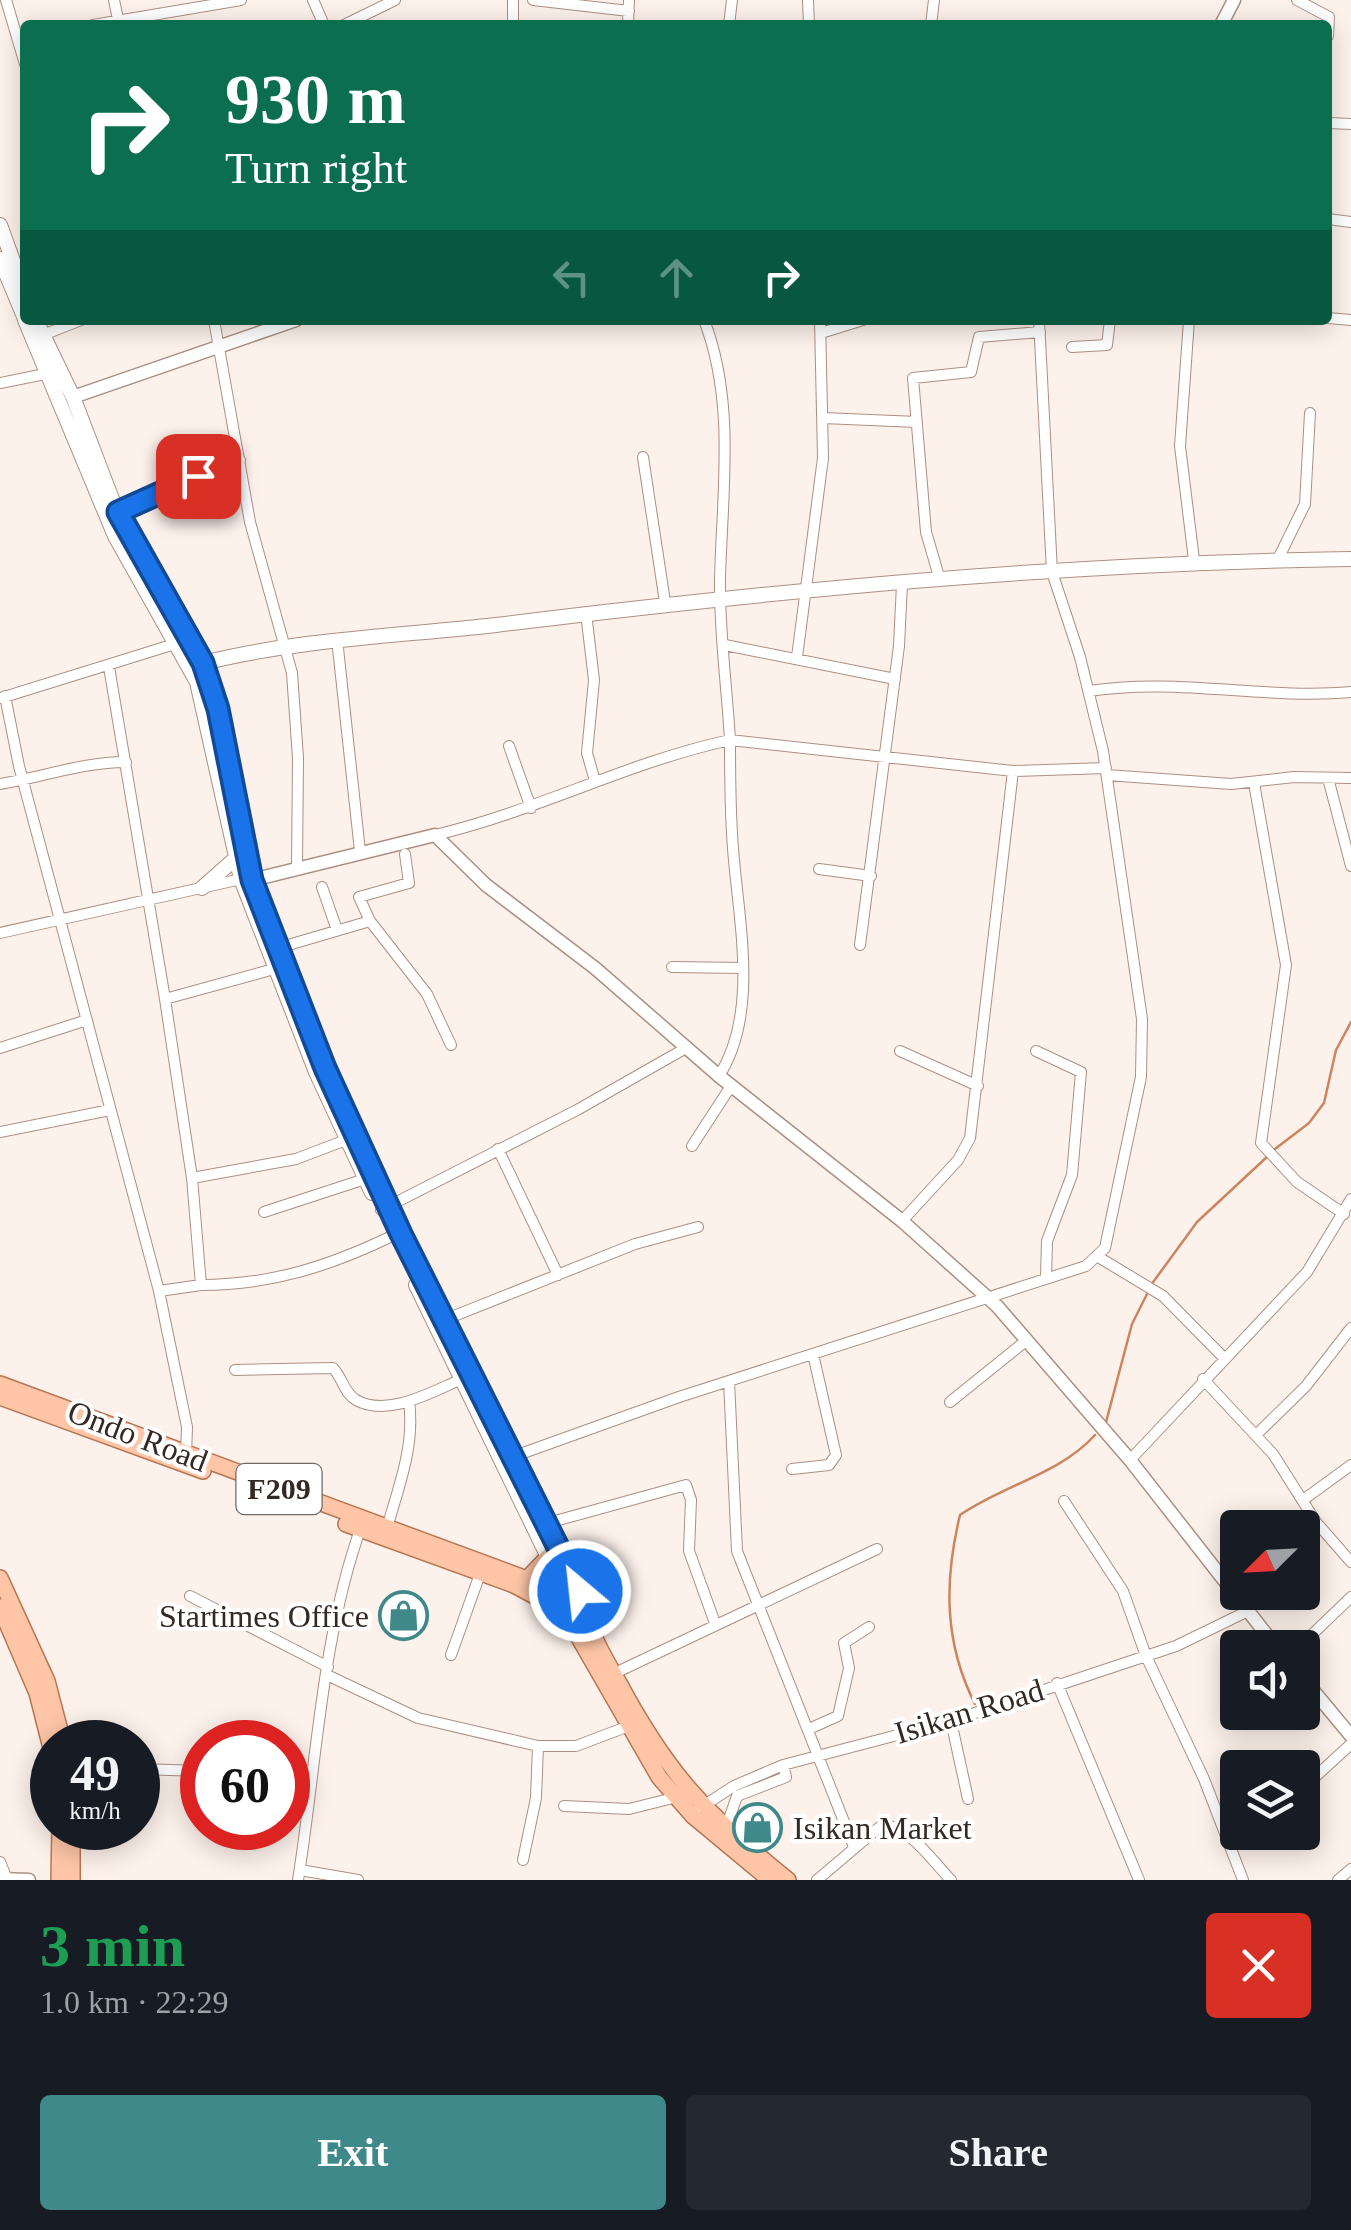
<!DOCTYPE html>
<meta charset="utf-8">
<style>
body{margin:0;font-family:Georgia,serif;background:#242831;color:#f1f3f6;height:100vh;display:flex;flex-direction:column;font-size:38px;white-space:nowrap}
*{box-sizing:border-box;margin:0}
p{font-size:32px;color:#9ea1a6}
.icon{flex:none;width:55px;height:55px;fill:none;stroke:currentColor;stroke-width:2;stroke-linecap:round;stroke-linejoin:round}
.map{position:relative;height:1880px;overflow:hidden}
.side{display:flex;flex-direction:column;background:#171b24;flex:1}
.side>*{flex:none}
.top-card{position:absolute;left:20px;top:20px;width:1312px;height:305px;border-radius:10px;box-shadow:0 5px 25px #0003;background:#0b6e4f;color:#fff;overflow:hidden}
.needle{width:65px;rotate:246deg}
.buttons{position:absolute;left:1220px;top:1510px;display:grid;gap:20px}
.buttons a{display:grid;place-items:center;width:100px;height:100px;border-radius:10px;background:#171b24;box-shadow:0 5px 25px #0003;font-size:50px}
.speed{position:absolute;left:30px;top:1720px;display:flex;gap:20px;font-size:50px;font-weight:700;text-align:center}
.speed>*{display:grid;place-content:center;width:130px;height:130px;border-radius:50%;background:#171b24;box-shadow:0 5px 25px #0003;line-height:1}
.speed small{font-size:25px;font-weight:400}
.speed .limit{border:15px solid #d22;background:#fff;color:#111}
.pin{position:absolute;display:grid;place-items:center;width:85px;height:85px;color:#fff;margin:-42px;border-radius:20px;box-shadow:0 5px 15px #0006}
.me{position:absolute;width:110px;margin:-55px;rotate:332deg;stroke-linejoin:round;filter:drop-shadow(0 0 8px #0008)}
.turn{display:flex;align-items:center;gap:35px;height:210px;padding:0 40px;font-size:45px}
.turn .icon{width:130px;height:130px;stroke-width:2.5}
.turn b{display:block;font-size:70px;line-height:85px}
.lanes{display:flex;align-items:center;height:95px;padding:0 40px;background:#0003;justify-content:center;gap:50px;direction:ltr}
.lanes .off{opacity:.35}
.round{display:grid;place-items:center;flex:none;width:105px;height:105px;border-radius:10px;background:#242831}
.headline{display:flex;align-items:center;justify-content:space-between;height:170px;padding:0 40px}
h1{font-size:60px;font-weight:800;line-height:75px;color:#1e9e55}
.primary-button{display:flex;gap:20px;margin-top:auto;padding:20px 40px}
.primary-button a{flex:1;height:115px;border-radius:10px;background:#40898b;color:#fff;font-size:40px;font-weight:800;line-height:115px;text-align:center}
.primary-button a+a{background:#242831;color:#f1f3f6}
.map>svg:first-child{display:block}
</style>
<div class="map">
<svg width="1351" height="1880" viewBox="0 0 1351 1880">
<rect width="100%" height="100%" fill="#fdf1eb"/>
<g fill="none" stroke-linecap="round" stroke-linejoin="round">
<!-- stream -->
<path stroke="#cc855f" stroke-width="2.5" d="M 1275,1149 L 1309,1123 L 1324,1103 L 1336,1050 L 1351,1022
M 1151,1285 L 1197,1222 L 1269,1155
M 1106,1422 L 1132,1324 L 1148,1292
M 975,1704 C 944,1643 944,1581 960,1515 C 1003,1485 1060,1474 1095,1435"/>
<defs>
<path id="minor" d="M 6,0 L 25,64
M 114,0 L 119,24
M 313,0 L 324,25
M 533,0 L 629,11
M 808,0 L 809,25
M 1297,0 L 1329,17 L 1328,36
M 93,25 L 241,0
M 344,25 L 395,0
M 513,25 L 513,0
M 628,25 L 629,0
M 729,25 L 732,0
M 931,25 L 934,0
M 1328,123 L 1351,124
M 1328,219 L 1351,222
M 1328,318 L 1351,320
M 214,320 L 250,522 L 292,673 L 298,758 L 297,867
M 704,320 C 736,402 722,493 720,579 C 719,631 727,687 730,740 L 1013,771 L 1106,768
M 1189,320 L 1180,446 L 1194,560
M 821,333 L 863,320
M 43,335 L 81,320
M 1072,347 L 1107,345 L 1110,320
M 0,383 L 50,373
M 823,418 L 917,422
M 643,457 L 665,602
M 117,512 L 240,460
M 1278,559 L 1305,504 L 1310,413
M 940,580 L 926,532 L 913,378 L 971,372 L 979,337 L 1040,332
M 586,613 L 594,680 L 587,753 L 595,781
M 337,639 L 360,851
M 725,645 L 895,679
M 797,657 L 823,458 L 820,320
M 109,667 L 165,999 L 274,969
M 1089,691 C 1178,677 1263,700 1351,692
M 5,696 L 19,766 L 159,1291 L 201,1285
M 1,698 L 178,643
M 509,746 L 531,808
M 1107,775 L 1231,784 L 1294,777 L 1351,778
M 1328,778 L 1351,866
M 1254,783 L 1286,965 L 1261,1143 L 1297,1182 L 1344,1214
M 0,784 C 43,777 83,762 126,762
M 435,835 C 537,811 628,762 730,740 C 730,776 730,812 733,848 C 738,919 760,1012 719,1076
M 819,869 L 871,876
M 322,887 L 337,930
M 370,921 L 359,897 L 409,883 L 405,854
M 0,933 L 241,879
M 860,945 L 899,646 L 902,584
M 278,948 L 370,921 L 427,994 L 451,1045
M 672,967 L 743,968
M 165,999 L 192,1178 L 201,1285 C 271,1285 330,1266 392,1236
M 0,1048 L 87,1020
M 900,1051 L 978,1086
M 1036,1051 L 1081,1072 L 1072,1175 L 1047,1241 L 1046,1277
M 0,1132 L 110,1110
M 692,1146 L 731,1086
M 498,1149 L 558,1275
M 192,1178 L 296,1159 L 346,1140
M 381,1210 L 577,1110 L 686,1048
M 264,1212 L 365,1179
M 902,1221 L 958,1160 L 970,1138 L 1013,771
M 1100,1258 L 1163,1296 L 1225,1359
M 159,1291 L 187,1427 L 186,1454
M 444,1320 L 635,1244 L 698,1227
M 235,1370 L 333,1368 C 342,1377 344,1393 356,1400 C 388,1418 433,1391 462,1379
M 1203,1379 L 1273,1454 L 1316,1522 L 1351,1562
M 729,1381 L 737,1551 L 854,1847
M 950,1402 L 1027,1340
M 1256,1435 L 1306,1386 L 1351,1328
M 512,1457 L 679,1397 L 1086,1266 L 1105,1248 L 1141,1077 L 1142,1019 L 1103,751 L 1080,657 L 1052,572 L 1039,320
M 1130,1460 L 1307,1272 L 1351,1199
M 792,1469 L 829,1465 L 836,1455 L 813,1354
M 1303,1500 L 1351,1465
M 1064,1501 L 1123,1591 L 1146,1656 L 1204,1779 L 1243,1880
M 544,1524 L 686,1485 L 691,1500 L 689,1551 L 715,1623
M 387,1528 C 399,1485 415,1446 409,1401
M 190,1596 L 328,1667
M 1298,1648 L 1351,1597
M 451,1655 L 480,1574
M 613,1674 L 877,1549
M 327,1675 L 418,1718 L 538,1746 L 576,1746 L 629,1726
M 1057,1683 L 1139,1880
M 951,1721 L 968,1799
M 811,1728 L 838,1716 L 849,1668 L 844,1643 L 869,1627
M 138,1769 L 202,1771
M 288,1771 L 311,1771
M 1302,1789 L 1351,1744
M 564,1806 L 629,1809 L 677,1797
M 700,1808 L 734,1786 L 783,1765 L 951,1721 L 1176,1646 L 1248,1611
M 726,1828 L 737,1796 L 786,1777 L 783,1765
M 523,1860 L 536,1798 L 538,1746
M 0,1862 L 7,1879
M 300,1870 L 358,1880
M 298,1880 C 317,1762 321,1640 361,1527
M 817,1880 L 882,1825 C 908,1824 933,1862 951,1880
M 1338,1880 L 1351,1869"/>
<path id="tertiary" d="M 1221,25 L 1234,0
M 73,397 L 296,320
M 252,880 L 435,835 L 486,885 L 595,968 L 719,1076 L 902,1221 L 997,1306 L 1130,1460 L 1277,1648
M 1302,1677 L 1351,1736
M 0,1879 L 29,1880"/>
<path id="secondary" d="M 0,225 L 25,294
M 0,259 L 25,319
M 25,320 L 115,536 L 197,682 L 241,879 L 316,1072 L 372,1193
M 36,320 L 73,397 L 117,512 L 203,663 L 218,709 L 252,880 L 325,1067 L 401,1234 L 575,1588
M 203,663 C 300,639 398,636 496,625 C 780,590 1065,563 1351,559
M 202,888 L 236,858
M 416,1285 L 563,1588"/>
<path id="primary" d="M 0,1384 L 559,1591
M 0,1397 L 203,1471
M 346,1524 L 514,1585 L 555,1607
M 0,1578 L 47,1681 L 63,1742
M 527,1579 L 549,1556
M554 1602a15 15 0 1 1 30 0a15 15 0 1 1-30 0Z
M 583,1606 C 590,1633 605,1659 619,1683 C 670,1778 706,1813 788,1880
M 0,1607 L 37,1693 L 52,1752
M 567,1617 L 659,1777 L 693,1816 L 770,1880
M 59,1880 L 60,1828
M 72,1880 L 72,1828"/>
</defs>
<!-- minor casing -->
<use href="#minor" stroke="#ab9082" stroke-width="12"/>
<!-- tertiary casing -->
<use href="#tertiary" stroke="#ab9082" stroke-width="15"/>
<!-- secondary casing -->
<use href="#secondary" stroke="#ab9082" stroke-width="16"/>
<!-- primary casing -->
<use href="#primary" stroke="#b77653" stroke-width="18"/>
<!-- minor -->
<use href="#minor" stroke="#fff" stroke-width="10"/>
<!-- tertiary -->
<use href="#tertiary" stroke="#fff" stroke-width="12"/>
<!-- secondary -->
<use href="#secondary" stroke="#fff" stroke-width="14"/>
<!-- primary -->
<use href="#primary" stroke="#fec6a7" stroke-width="15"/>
</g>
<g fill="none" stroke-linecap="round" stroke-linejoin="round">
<defs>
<path id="route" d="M 198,476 L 118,512 L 203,663 L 218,709 L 252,880 L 325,1068 L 401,1234 L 580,1591"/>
</defs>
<!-- route casing -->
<use href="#route" stroke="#114b97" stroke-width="25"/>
<!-- route -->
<use href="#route" stroke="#1a73e8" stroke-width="18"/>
</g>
<!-- icons -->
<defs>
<symbol id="shop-ring" viewBox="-11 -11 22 22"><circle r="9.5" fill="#fff" stroke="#40898b" stroke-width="1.5"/><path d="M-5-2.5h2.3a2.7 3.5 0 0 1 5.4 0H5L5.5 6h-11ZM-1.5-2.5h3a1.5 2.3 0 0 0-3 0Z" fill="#40898b"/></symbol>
</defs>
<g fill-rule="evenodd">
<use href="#shop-ring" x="376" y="1588" width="55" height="55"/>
<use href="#shop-ring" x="730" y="1800" width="55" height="55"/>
</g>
<g text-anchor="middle" stroke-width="8" stroke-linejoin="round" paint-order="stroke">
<!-- shield labels -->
<rect fill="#fff" stroke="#716965" stroke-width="2.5" x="236.5" y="1464" width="85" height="50" rx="8"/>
<g font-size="30" font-weight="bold" fill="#342923">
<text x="279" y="1499">F209</text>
</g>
<!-- street labels -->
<g font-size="32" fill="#342923" stroke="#fff">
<text transform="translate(138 1436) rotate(21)" y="11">Ondo Road</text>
<text transform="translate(969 1711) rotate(-17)" y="11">Isikan Road</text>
</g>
<!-- poi labels -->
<g font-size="32" fill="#342923" stroke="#fff" text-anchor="end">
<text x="369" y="1627">Startimes Office</text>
<text x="793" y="1839" text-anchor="start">Isikan Market</text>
</g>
</g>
</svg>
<div class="buttons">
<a><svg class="needle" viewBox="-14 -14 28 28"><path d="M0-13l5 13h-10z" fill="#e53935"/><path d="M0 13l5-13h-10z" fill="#9ea1a6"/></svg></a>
<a><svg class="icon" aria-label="sound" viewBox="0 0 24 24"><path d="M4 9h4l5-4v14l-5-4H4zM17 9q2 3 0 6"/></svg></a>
<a><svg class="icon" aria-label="layers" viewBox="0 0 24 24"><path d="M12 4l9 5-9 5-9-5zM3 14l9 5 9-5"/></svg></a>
</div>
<div class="speed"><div>49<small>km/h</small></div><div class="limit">60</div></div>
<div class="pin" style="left:198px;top:476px;background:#d93025"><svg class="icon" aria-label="arrive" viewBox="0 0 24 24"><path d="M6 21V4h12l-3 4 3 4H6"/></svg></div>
<svg class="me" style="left:580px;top:1591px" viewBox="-20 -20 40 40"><circle r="17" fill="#1a73e8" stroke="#fff" stroke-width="3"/><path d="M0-11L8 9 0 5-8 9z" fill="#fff"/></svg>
<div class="top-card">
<div class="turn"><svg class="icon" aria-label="right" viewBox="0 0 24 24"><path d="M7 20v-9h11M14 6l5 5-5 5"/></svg><div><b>930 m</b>Turn right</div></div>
<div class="lanes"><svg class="icon off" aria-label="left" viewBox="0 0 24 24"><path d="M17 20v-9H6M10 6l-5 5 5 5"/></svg><svg class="icon off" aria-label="ahead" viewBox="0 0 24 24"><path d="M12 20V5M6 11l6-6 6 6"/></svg><svg class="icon" aria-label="right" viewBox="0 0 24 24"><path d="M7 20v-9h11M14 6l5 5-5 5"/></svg></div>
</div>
</div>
<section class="side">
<div class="headline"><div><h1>3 min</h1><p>1.0 km · 22:29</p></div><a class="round" style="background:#d93025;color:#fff"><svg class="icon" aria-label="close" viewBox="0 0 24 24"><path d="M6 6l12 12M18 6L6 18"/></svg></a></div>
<div class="primary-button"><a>Exit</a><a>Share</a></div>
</section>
